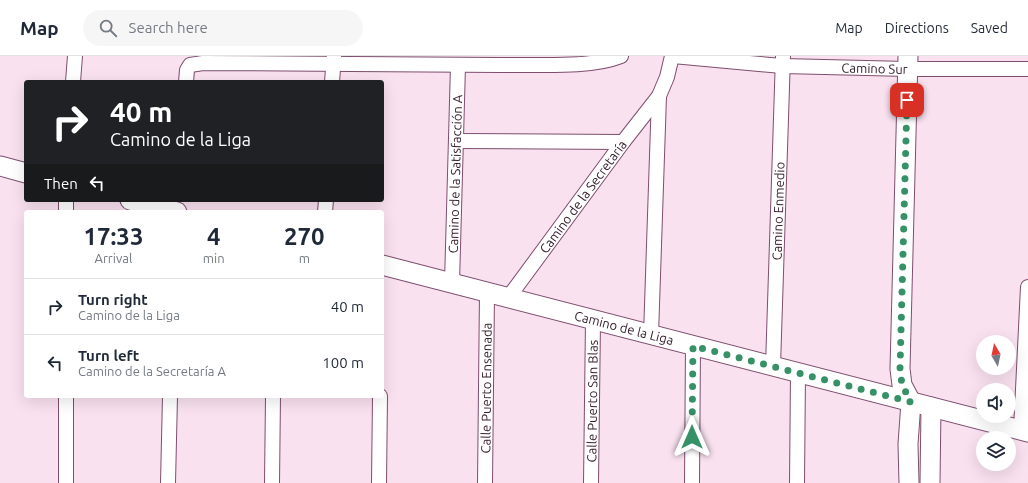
<!DOCTYPE html>
<meta charset="utf-8">
<style>
body{margin:0;font-family:Ubuntu,sans-serif;background:#f6f6f7;color:#1f2937;height:100vh;display:flex;flex-direction:column;font-size:15px;white-space:nowrap}
*{box-sizing:border-box;margin:0}
p{font-size:13px;color:#747a83}
.icon{flex:none;width:22px;height:22px;fill:none;stroke:currentColor;stroke-width:2;stroke-linecap:round;stroke-linejoin:round}
.map{position:relative;flex:1;overflow:hidden}
.side{position:absolute;left:24px;top:154px;width:360px;height:188px;display:flex;flex-direction:column;background:#fff;border-radius:4px;box-shadow:0 4px 16px #0002}
.side>*{flex:none}
.guide{position:absolute;left:24px;top:24px;width:360px;height:122px;border-radius:4px;box-shadow:0 4px 16px #0002;background:#202124;color:#fff;overflow:hidden}
.needle{width:26px;rotate:351deg}
.controls{position:absolute;left:976px;top:279px;display:grid;gap:8px}
.controls a{display:grid;place-items:center;width:40px;height:40px;border-radius:50%;background:#fff;box-shadow:0 4px 16px #0002;font-size:20px}
.pin{position:absolute;display:grid;place-items:center;width:34px;height:34px;color:#fff;margin:-17px;border-radius:8px;box-shadow:0 2px 6px #0006}
.me{position:absolute;width:44px;margin:-22px;rotate:0deg;stroke-linejoin:round;filter:drop-shadow(0 0 3px #0008)}
.turn{display:flex;align-items:center;gap:14px;height:84px;padding:0 20px;font-size:18px}
.turn .icon{width:52px;height:52px;stroke-width:2.5}
.turn b{display:block;font-size:28px;line-height:34px}
.then{display:flex;align-items:center;height:38px;padding:0 20px;background:#0003;gap:8px;font-size:15px}
.eta{display:flex;justify-content:space-evenly;align-items:center;height:68px;text-align:center}
.eta b{font-size:24px;font-weight:600;line-height:28px}
ul{padding:0;list-style:none}
li{display:flex;align-items:center;gap:12px;height:56px;padding:0 20px;border-top:1px solid #e0e1e3}
li div{flex:1}
li b{display:block;font-size:15px}
li em{font-style:normal}
header{display:flex;align-items:center;gap:24px;box-sizing:border-box;height:56px;padding:0 20px;background:#fff;border-bottom:1px solid #e0e1e3}
header strong{font-size:19px}
nav{display:flex;gap:22px;margin-inline-start:auto;font-size:14px}
.search{width:280px;height:36px;background:#f6f6f7;display:flex;align-items:center;gap:10px;box-sizing:border-box;padding:0 14px;border-radius:22px;color:#747a83;font-size:15px}
.map>svg:first-child{display:block}
</style>
<header>
<strong>Map</strong>
<div class="search"><svg class="icon" aria-label="search" viewBox="0 0 24 24"><circle cx="10" cy="10" r="6"/><path d="M15 15l6 6"/></svg>Search here</div>
<nav><a>Map</a><a>Directions</a><a>Saved</a></nav>
</header>
<div class="map">
<svg width="1028" height="427" viewBox="0 0 1028 427">
<rect width="100%" height="100%" fill="#f9e1f0"/>
<g fill="none" stroke-linecap="round" stroke-linejoin="round">
<defs>
<g id="street">
<path id="s1" d="M 673,0 L 782,10 L 908,13 L 1028,13"/>
<path d="M 73,26 L 75,0"/>
<path d="M 186,26 L 187,14 L 190,9 L 203,7 C 302,7 401,9 500,9 C 536,8 588,13 621,0"/>
<path d="M 332,26 L 334,0"/>
<path d="M 456,85 L 623,86"/>
<path d="M 66,144 L 66,156"/>
<path d="M 325,156 L 326,144"/>
<path id="s2" d="M 452,227 L 458,9"/>
<path id="s3" d="M 508,242 L 623,86 L 659,40 L 667,21 L 672,0"/>
<path d="M 651,279 L 659,40"/>
<path id="s4" d="M 773,310 L 783,0"/>
<path d="M 66,340 L 66,427"/>
<path d="M 1021,374 L 1028,231"/>
<path d="M 168,427 L 170,340"/>
<path d="M 272,427 L 273,340"/>
<path d="M 379,427 L 380,340"/>
<path id="s5" d="M 485,427 L 487,236"/>
<path id="s6" d="M 591,427 L 593,264"/>
<path d="M 692,427 L 693,289"/>
<path d="M 797,427 L 798,317"/>
</g>
<g id="secondary">
<path d="M 908,0 L 900,313 L 902,329 L 911,346 L 908,388 L 909,427"/>
<path d="M 0,110 L 26,117"/>
<path d="M 130,144 L 177,156"/>
<path id="s7" d="M 382,209 L 1028,376"/>
<path d="M 930,427 L 931,351"/>
</g>
</defs>
<!-- street casing -->
<use href="#street" stroke="#7e4e6e" stroke-width="16"/>
<!-- secondary casing -->
<use href="#secondary" stroke="#7e4e6e" stroke-width="21"/>
<!-- street -->
<use href="#street" stroke="#fff" stroke-width="14"/>
<!-- secondary -->
<use href="#secondary" stroke="#fff" stroke-width="19"/>
</g>
<g fill="none" stroke-linecap="round" stroke-linejoin="round">
<!-- route -->
<path stroke="#369167" stroke-width="7" stroke-dasharray="0 12.6" d="M 692,381 L 693,290 L 911,346 L 902,329 L 900,313 L 907,44"/>
</g>
<g text-anchor="middle" stroke-width="3.5" stroke-linejoin="round" paint-order="stroke">
<!-- street labels -->
<g font-size="13" fill="#35202e" stroke="#f9e1f0">
<text dy="5" stroke="none"><textPath href="#s1" startOffset="202">Camino Sur</textPath></text>
<text dy="5" stroke="none"><textPath href="#s2" startOffset="109">Camino de la Satisfacción A</textPath></text>
<text dy="5" stroke="none"><textPath href="#s3" startOffset="126">Camino de la Secretaría</textPath></text>
<text dy="5" stroke="none"><textPath href="#s4" startOffset="155">Camino Enmedio</textPath></text>
<text dy="5" stroke="none"><textPath href="#s7" startOffset="250">Camino de la Liga</textPath></text>
<text dy="5" stroke="none"><textPath href="#s5" startOffset="95">Calle Puerto Ensenada</textPath></text>
<text dy="5" stroke="none"><textPath href="#s6" startOffset="82">Calle Puerto San Blas</textPath></text>
</g>
</g>
</svg>
<div class="controls">
<a><svg class="needle" viewBox="-14 -14 28 28"><path d="M0-13l5 13h-10z" fill="#e53935"/><path d="M0 13l5-13h-10z" fill="#747a83"/></svg></a>
<a><svg class="icon" aria-label="sound" viewBox="0 0 24 24"><path d="M4 9h4l5-4v14l-5-4H4zM17 9q2 3 0 6"/></svg></a>
<a><svg class="icon" aria-label="layers" viewBox="0 0 24 24"><path d="M12 4l9 5-9 5-9-5zM3 14l9 5 9-5"/></svg></a>
</div>
<div class="pin" style="left:907px;top:44px;background:#d93025"><svg class="icon" aria-label="arrive" viewBox="0 0 24 24"><path d="M6 21V4h12l-3 4 3 4H6"/></svg></div>
<svg class="me" style="left:692px;top:381px" viewBox="-20 -20 40 40"><path d="M0-17L14 15 0 8-14 15z" fill="#369167" stroke="#fff" stroke-width="4"/></svg>
<div class="guide">
<div class="turn"><svg class="icon" aria-label="right" viewBox="0 0 24 24"><path d="M7 20v-9h11M14 6l5 5-5 5"/></svg><div><b>40 m</b>Camino de la Liga</div></div>
<div class="then">Then<svg class="icon" aria-label="left" viewBox="0 0 24 24"><path d="M17 20v-9H6M10 6l-5 5 5 5"/></svg></div>
</div>
<section class="side">
<div class="eta">
<div><b>17:33</b><p>Arrival</p></div>
<div><b>4</b><p>min</p></div>
<div><b>270</b><p>m</p></div>
</div>
<ul>
<li><svg class="icon" aria-label="right" viewBox="0 0 24 24"><path d="M7 20v-9h11M14 6l5 5-5 5"/></svg><div><b>Turn right</b><p>Camino de la Liga</p></div><em>40 m</em></li>
<li><svg class="icon" aria-label="left" viewBox="0 0 24 24"><path d="M17 20v-9H6M10 6l-5 5 5 5"/></svg><div><b>Turn left</b><p>Camino de la Secretaría A</p></div><em>100 m</em></li>
</ul>
</section>
</div>
